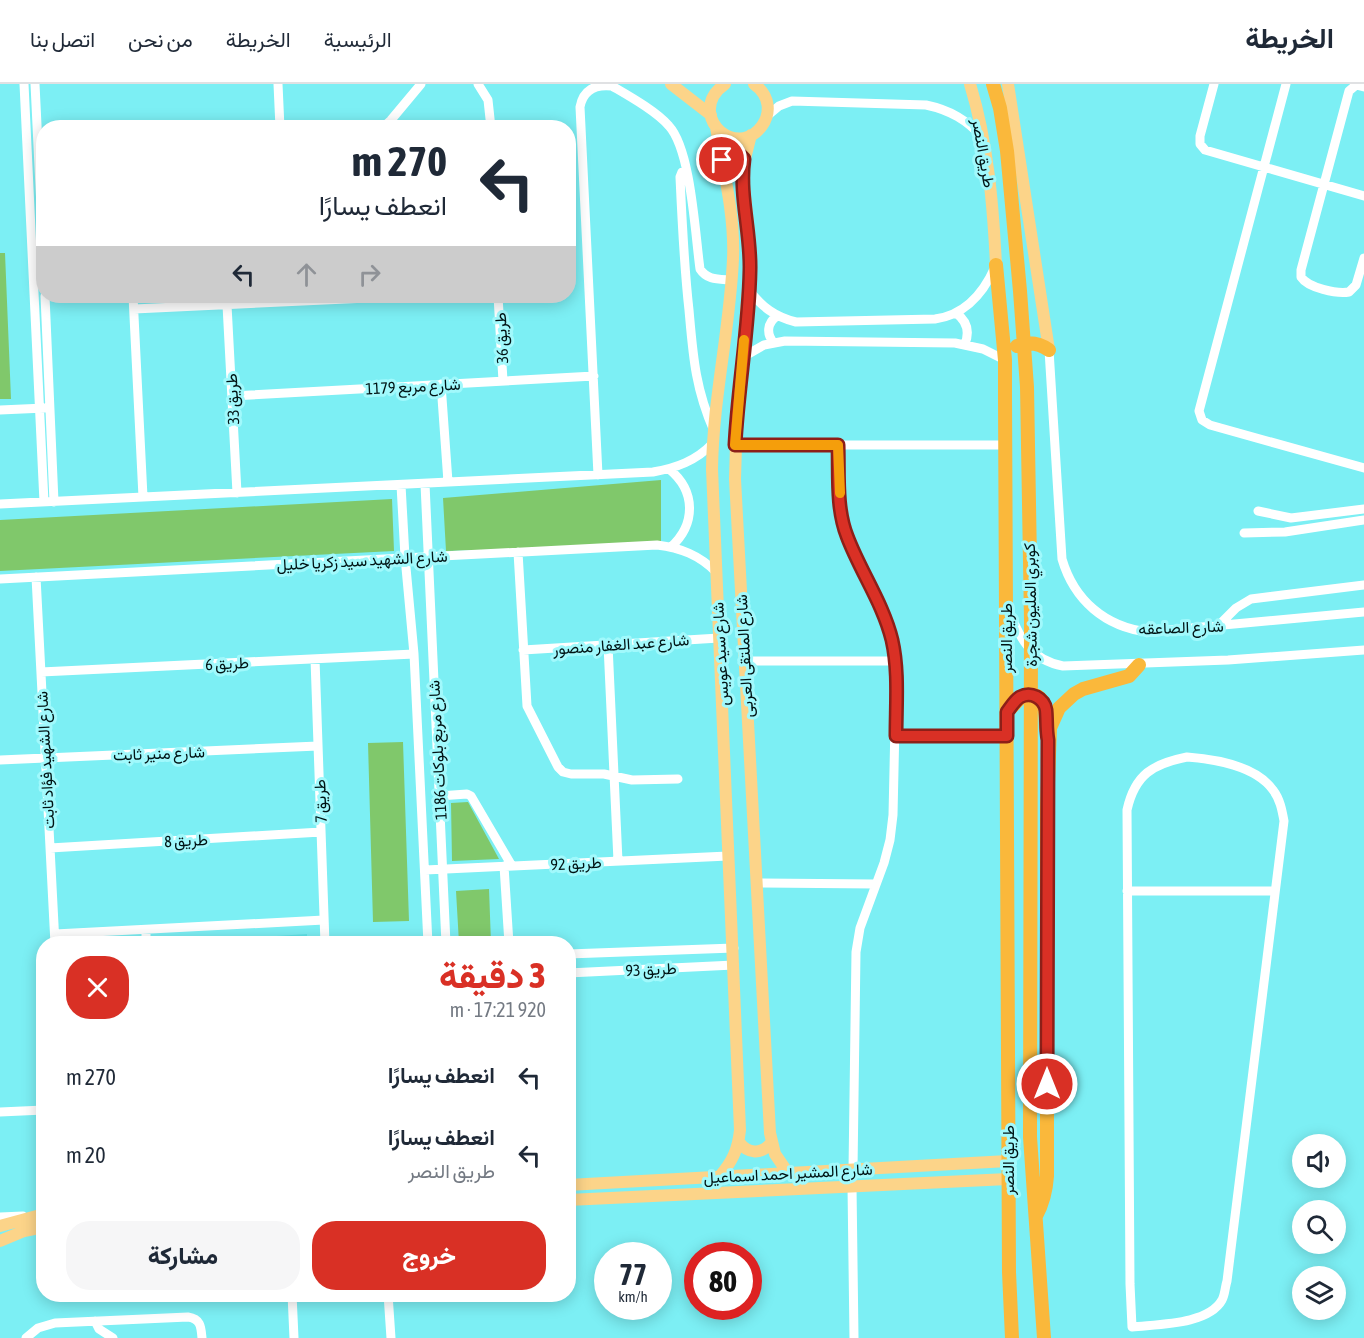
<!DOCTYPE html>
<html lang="ar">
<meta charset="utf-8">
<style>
body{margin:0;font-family:"Asap Condensed",Vazirmatn,sans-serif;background:#f6f6f7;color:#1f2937;direction:rtl;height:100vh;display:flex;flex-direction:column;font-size:22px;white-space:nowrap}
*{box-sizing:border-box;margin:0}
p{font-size:20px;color:#747a83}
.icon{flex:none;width:33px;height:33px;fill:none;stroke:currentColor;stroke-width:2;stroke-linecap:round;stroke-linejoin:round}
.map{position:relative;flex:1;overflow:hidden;direction:ltr}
.panel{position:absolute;left:36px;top:852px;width:540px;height:366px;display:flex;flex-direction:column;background:#fff;border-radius:24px;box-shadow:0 3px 15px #0003;direction:rtl}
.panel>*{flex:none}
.hud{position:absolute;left:36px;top:36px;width:540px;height:183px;border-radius:24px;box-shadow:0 3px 15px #0003;direction:rtl;background:#fff;color:#1f2937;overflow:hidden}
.fabs{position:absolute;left:1292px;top:1050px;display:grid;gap:12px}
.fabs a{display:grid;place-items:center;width:54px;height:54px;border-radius:50%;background:#fff;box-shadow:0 3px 15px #0003;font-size:30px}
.speed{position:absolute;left:594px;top:1158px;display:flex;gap:12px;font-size:30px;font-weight:700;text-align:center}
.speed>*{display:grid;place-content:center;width:78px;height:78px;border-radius:50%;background:#fff;box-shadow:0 3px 15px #0003;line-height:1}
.speed small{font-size:15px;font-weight:400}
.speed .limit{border:9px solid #d22;background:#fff;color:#111}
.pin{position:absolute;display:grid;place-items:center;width:51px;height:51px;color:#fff;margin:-26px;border:3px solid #fff;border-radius:50%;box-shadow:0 2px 6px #0007}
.me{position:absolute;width:66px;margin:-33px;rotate:0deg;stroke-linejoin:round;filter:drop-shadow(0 0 4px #0008)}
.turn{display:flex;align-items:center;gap:21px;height:126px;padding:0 30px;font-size:27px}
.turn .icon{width:78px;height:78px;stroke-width:2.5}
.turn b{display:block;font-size:42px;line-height:51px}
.lanes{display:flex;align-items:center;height:57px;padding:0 30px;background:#0003;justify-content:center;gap:30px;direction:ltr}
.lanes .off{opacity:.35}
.round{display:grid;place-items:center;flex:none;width:63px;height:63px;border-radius:24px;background:#f6f6f7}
.head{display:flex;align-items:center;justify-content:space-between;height:102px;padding:0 30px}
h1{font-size:36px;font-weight:800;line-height:45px;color:#d93025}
.action{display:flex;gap:12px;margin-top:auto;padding:12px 30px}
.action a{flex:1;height:69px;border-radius:24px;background:#d93025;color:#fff;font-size:24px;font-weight:800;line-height:69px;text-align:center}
.action a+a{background:#f6f6f7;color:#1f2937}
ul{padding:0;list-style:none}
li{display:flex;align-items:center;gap:18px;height:78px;padding:0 30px}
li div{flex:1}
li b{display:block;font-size:22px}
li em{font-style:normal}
header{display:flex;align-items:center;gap:36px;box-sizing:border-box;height:84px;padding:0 30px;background:#fff;border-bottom:2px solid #e0e1e3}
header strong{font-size:28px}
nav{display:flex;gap:33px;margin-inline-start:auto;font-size:21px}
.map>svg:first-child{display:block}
</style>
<header>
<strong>الخريطة</strong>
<nav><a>الرئيسية</a><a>الخريطة</a><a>من نحن</a><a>اتصل بنا</a></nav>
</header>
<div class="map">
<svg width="1364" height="1254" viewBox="0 0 1364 1254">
<rect width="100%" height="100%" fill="#7ceff4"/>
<!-- built -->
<path fill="#60e4e9" d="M 307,850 L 307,855 L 315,857 L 317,859 L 167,859 Z"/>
<!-- green -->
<path fill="#80c86b" d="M 0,169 L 5,169 L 11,315 L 0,315 Z
M 661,396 L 661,461 L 446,467 L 443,414 Z
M 392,415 L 394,467 L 0,487 L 0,436 Z
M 403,658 L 409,837 L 373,838 L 368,659 Z
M 468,718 L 499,775 L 452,777 L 451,719 Z
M 489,805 L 491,859 L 459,859 L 456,807 Z"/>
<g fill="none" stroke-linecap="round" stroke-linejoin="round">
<!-- minor -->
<path stroke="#fff" stroke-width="9" d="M 24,0 L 44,418
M 35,0 L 44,185
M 278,0 L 280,44
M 478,0 L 488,16 L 491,44
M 1214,0 L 1200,52 L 1200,60 L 1205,66 L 1364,112
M 1286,0 L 1199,327 L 1202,336 L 1210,341 L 1364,384
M 1364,3 L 1356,1 L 1349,7 L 1301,186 L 1301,193 C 1308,204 1337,210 1349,208 L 1356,201 L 1364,174
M 767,32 L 779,22 L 792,17 L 926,21 C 950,26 967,36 983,54
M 382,44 L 391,36 L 421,0
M 686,86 L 682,88 L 680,93 C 682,137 684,182 689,226 C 693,271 695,304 714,347
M 749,206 C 762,223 775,233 796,238 L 935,235 C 965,231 983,210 995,183
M 45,212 L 54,418
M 133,212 L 143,413
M 498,212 L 503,297
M 227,221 L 237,409
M 134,225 L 411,212
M 956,229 C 967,237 970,247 965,260
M 774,259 C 766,250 767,239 777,232
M 1049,266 L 1062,475 C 1074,516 1105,543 1148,548 L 1364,528
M 743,273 L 764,261 L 785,257 L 955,259 L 983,265 L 1005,276
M 441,300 L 448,398
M 232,312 L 594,292
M 0,326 L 45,324
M 735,361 L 1005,361
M 838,361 C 839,391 836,425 847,453 C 869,505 893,535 896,595 L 893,731 L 890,756 L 884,779 L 860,844 L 856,868 L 853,1086
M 669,385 C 696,407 696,440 671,463
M 598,391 L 580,23 C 583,6 595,0 612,2 C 629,12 656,27 669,42 C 691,66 695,149 700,185 C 707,196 718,195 731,196
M 425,400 L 446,860
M 401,401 L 405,473 L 414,570 L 428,860
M 0,420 L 653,388 C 676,384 696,377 713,359
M 1258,427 L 1291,434 L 1364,425
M 1244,449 L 1285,448 L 1364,436
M 518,468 L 527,622 L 558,683 L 563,688 L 571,690 L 604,690 L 632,696 L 678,695
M 36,493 L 55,860
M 0,495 L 657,461 C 681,464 699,471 716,488
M 1009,526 C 1019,554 1031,576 1063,582 L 1228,576 L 1364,566
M 1218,542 L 1236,524 L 1251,515 L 1364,501
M 608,561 L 618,777
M 523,566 L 719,554
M 315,575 L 325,860
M 745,577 L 895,577
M 41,588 L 414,570
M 896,652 L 1007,652
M 1187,673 C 1214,675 1256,682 1273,706 C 1280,715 1282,726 1284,737 L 1227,1197 C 1225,1203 1225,1211 1222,1216 C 1208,1241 1157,1240 1132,1243 L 1130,1200 L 1127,726 C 1135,690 1153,680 1187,673 Z
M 0,676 L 318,662
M 439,712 L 467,710 L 471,712 L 512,782
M 50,764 L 321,748
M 504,782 L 509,860
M 425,786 L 728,772
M 757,799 L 876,800
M 1127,807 L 1275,807
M 146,846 L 146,860
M 55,850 L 324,836
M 568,870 L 734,864
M 568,889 L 734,881
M 0,1028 L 44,1026
M 852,1102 L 854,1254
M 0,1133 L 23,1132
M 292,1210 L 294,1254
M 388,1210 L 391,1254
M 95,1237 L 99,1245 L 113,1254
M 26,1254 L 38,1244 L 55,1239 L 188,1233 C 201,1235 201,1243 202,1254"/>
<!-- major -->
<path stroke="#fcd489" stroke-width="12" d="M 671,0 L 711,31
M 725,0 C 715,7 709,16 710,28 C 711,36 715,43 721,48 C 752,72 788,24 754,0
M 970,0 C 988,59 993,120 996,181
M 1008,0 L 1049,266
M 716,43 C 723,85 735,131 733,175 C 730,245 713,314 712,385 L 740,1046 C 738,1066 732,1078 719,1093
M 751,51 L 742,86 L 749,149 L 750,186 L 737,327 L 735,395 L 770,1049 L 775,1070 L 788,1089
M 739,1058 C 748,1070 761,1071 771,1059
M 568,1101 L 1008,1077
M 568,1116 L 1008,1095
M 0,1142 L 44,1130
M 0,1157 L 24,1147 L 44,1143"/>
<!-- highway -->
<path stroke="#fab83b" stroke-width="14" d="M 993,0 L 1000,24 L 1007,67 L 1020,207 L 1027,303 L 1031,536 L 1030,1053 L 1044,1254
M 996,181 L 1005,276 L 1005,313 L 1009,1188 L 1012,1254
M 1017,262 C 1029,257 1039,259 1049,266
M 1007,628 L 1022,612 C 1048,605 1045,628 1046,645
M 1036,1132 C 1043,1119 1046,1107 1047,1092 L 1047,725 L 1050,644 L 1059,624 L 1074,610 L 1083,605 L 1129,592 L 1139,581"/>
</g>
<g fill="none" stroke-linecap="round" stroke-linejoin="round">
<defs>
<path id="route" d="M 722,76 L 720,69 C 730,66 737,67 744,75 C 739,111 751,149 750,186 C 749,244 738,303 735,361 L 838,361 C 839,391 836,424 847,452 C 860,487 883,519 892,556 C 899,587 896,620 896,652 L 1007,652 L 1007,628 C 1011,623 1014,617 1020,613 C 1031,607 1044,614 1046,626 C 1047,636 1046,645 1048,656 L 1047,1000"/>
</defs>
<!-- route casing -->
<use href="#route" stroke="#8d1f18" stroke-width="15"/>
<!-- route -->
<use href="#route" stroke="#d93025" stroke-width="10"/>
<!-- slow -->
<path stroke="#f59e0b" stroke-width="10" d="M 744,256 L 735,361 L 838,361 L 840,409"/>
</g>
<g text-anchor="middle" stroke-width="6" stroke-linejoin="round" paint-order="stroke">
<!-- street labels -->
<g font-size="16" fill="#001314" stroke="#a1f9fc">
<text transform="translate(984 69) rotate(80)" y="6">طريق النصر</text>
<text transform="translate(501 254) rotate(-93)" y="6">طريق 36</text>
<text transform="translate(413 302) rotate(-3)" y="6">شارع مربع 1179</text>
<text transform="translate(232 315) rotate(-93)" y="6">طريق 33</text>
<text transform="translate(362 476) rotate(-3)" y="6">شارع الشهيد سيد زكريا خليل</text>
<text transform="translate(1030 521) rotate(-91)" y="6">كوبري المليون شجرة</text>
<text transform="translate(1181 543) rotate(-2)" y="6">شارع الصاعقه</text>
<text transform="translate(1006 554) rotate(-90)" y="6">طريق النصر</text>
<text transform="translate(621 560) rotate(-4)" y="6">شارع عبد الغفار منصور</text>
<text transform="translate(720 570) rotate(-93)" y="6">شارع سيد عويس</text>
<text transform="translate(744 572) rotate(-93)" y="6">شارع الملتقى العربى</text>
<text transform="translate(227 579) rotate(-3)" y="6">طريق 6</text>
<text transform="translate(437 666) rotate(-93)" y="6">شارع مربع بلوكات 1186</text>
<text transform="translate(159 669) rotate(-2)" y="6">شارع منير ثابت</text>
<text transform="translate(45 676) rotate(-93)" y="6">شارع الشهيد فؤاد ثابت</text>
<text transform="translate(320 717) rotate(-92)" y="6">طريق 7</text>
<text transform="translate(186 756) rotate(-3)" y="6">طريق 8</text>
<text transform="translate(576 779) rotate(-3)" y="6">طريق 92</text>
<text transform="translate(651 885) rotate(-3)" y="6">طريق 93</text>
<text transform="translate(1008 1076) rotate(-90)" y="6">طريق النصر</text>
<text transform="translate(788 1089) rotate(-3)" y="6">شارع المشير احمد اسماعيل</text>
</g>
</g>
</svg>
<div class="fabs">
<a><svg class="icon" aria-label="sound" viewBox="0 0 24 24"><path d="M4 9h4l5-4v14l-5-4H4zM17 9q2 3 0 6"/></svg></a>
<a><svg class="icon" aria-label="search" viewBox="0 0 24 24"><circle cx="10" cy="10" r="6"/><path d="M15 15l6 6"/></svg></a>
<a><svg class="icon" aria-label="layers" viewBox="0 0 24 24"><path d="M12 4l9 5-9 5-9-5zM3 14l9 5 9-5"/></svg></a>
</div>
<div class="speed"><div>77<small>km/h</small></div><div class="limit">80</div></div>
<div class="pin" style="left:722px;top:76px;background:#d93025"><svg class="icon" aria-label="arrive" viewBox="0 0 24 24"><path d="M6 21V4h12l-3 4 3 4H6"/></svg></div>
<svg class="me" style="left:1047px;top:1000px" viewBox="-20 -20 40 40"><circle r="17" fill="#d93025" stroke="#fff" stroke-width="3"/><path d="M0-11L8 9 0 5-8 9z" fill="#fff"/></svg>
<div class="hud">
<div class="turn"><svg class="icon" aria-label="left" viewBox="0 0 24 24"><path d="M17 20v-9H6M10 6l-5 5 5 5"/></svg><div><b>270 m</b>انعطف يسارًا</div></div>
<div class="lanes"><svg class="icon" aria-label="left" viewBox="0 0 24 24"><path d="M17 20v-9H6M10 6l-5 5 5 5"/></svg><svg class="icon off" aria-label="ahead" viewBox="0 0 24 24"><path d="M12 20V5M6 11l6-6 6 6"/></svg><svg class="icon off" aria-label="right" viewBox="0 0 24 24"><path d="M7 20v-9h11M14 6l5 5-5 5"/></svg></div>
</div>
<section class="panel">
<div class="head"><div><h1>3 دقيقة</h1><p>920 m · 17:21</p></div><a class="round" style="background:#d93025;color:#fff"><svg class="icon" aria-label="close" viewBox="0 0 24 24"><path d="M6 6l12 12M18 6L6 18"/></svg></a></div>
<ul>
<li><svg class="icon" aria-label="left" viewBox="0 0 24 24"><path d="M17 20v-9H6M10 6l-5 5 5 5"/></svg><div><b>انعطف يسارًا</b></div><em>270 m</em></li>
<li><svg class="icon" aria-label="left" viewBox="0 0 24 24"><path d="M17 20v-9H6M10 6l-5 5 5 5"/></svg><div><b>انعطف يسارًا</b><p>طريق النصر</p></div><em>20 m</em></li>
</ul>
<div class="action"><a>خروج</a><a>مشاركة</a></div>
</section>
</div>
